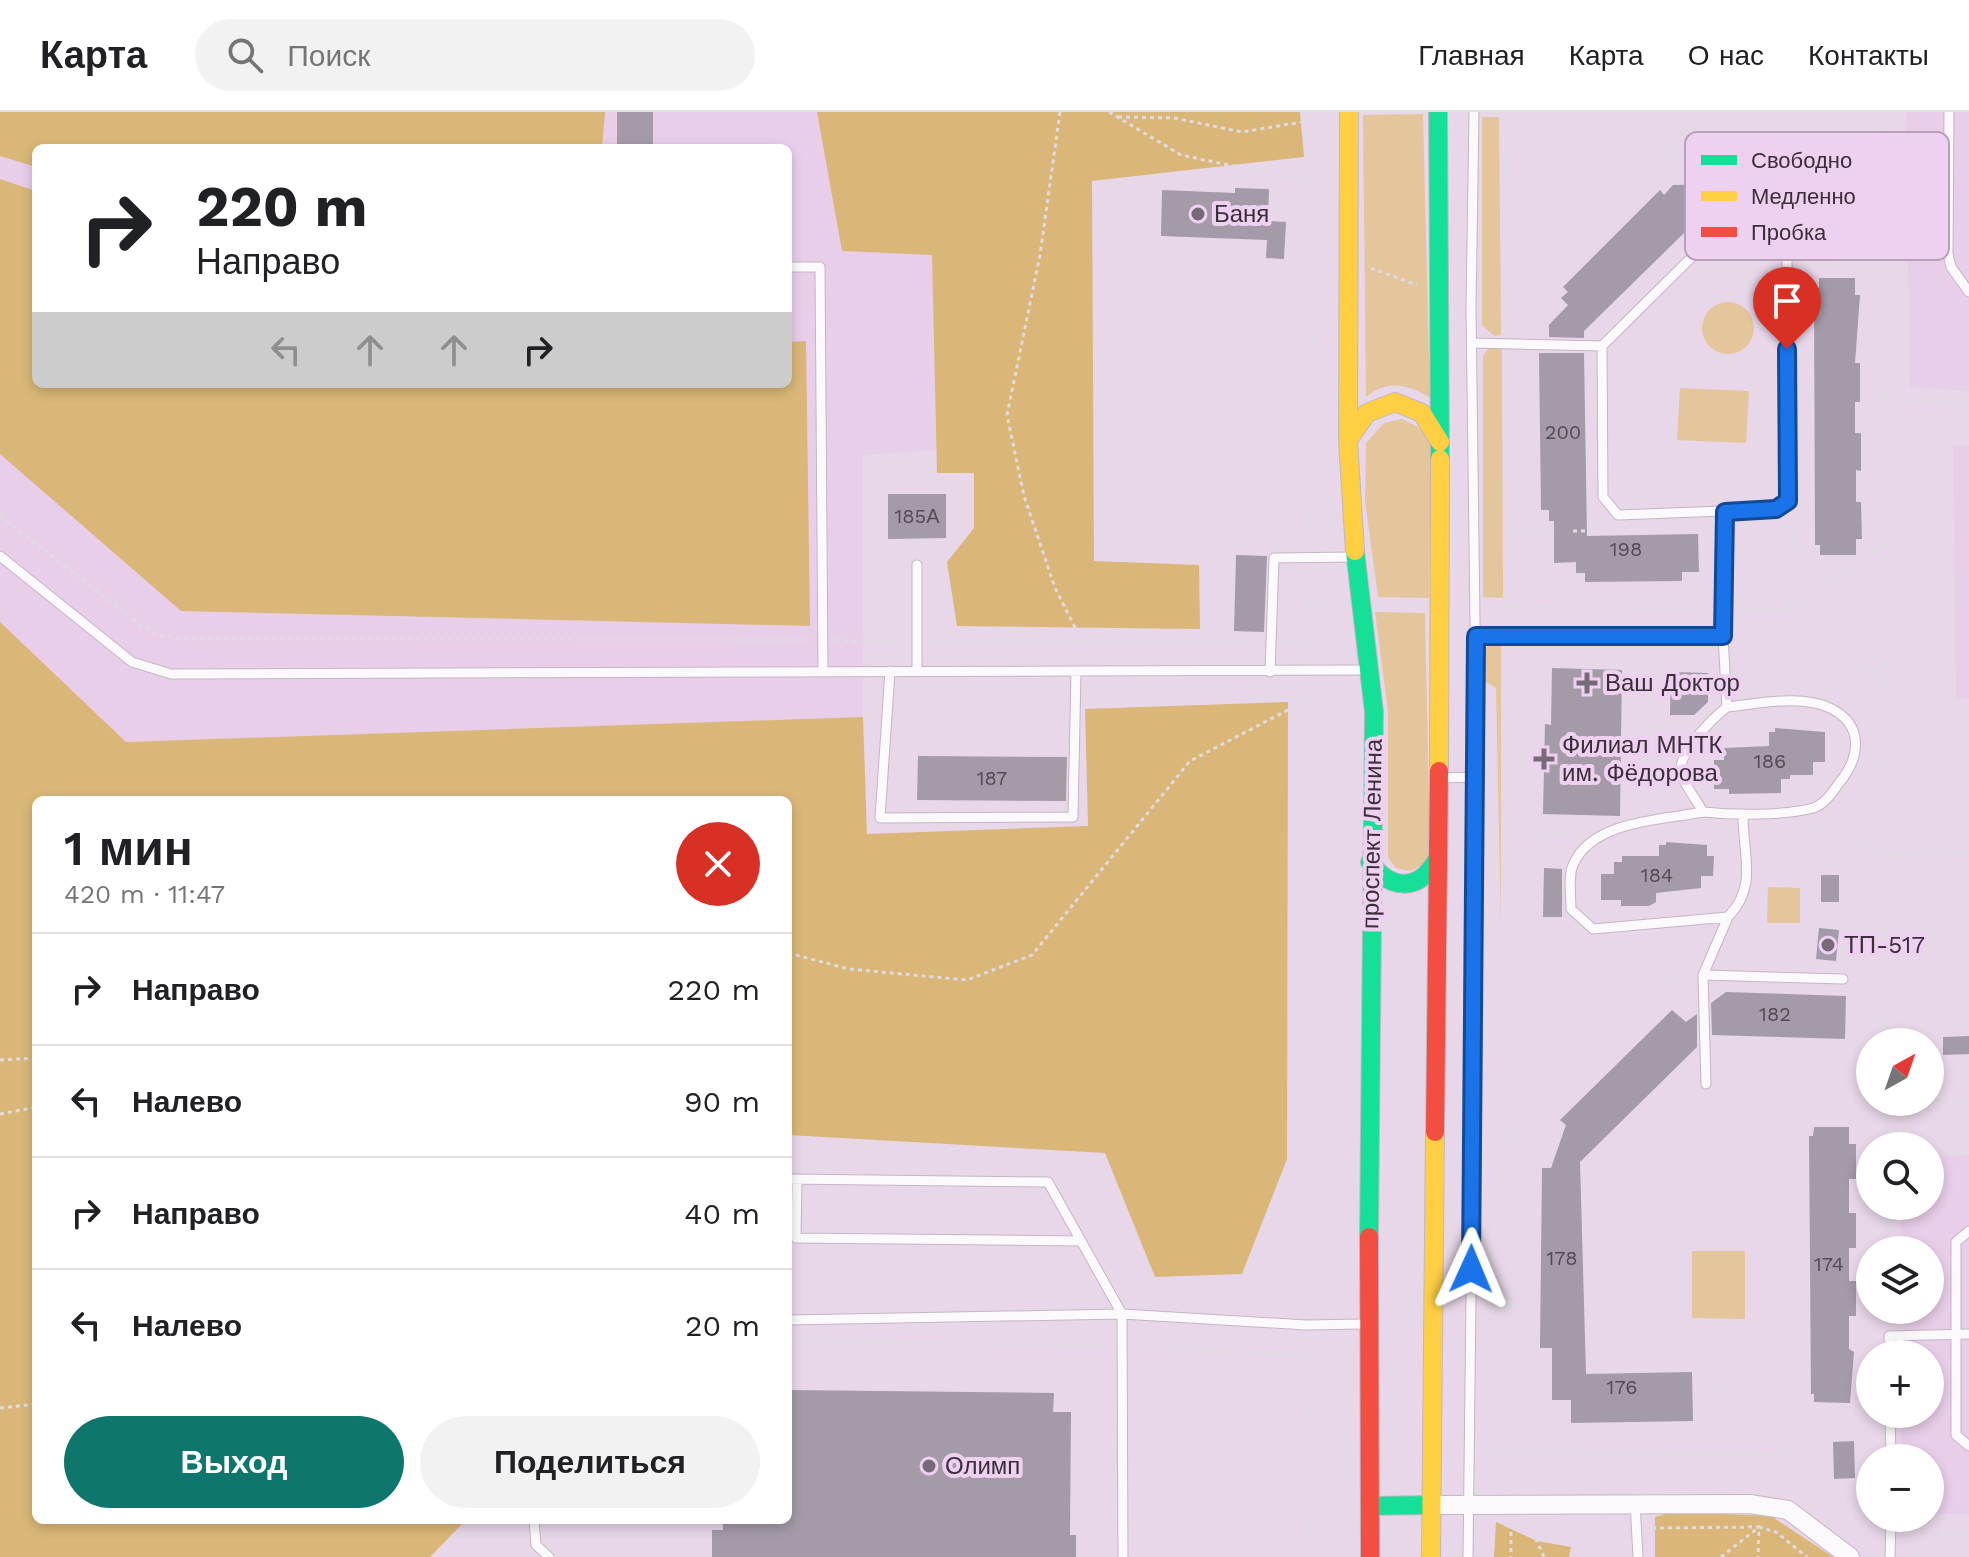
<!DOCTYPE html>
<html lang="ru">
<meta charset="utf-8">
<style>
body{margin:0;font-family:"Work Sans",sans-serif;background:#f2f2f2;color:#202124;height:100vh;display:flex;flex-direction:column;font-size:30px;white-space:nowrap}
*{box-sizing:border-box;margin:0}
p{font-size:26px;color:#757577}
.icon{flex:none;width:44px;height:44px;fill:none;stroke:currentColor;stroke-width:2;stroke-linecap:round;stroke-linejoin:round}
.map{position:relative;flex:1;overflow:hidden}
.side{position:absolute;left:32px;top:684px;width:760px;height:728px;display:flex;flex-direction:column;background:#fff;border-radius:12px;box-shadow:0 4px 12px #0003}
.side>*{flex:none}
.top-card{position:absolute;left:32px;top:32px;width:760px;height:244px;border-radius:12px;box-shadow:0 4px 12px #0003;background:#fff;color:#202124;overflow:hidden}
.needle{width:52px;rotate:40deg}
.tools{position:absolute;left:1856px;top:916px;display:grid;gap:16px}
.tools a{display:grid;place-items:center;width:88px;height:88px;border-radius:50%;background:#fff;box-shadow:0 4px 12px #0003;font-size:40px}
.pin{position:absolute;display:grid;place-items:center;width:68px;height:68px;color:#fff;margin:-82px -34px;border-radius:50% 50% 50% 0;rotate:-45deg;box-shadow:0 0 8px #0007}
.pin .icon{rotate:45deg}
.me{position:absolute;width:88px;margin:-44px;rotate:1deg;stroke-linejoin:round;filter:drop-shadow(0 0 6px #0008)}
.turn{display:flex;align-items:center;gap:28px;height:168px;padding:0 32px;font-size:36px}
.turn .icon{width:104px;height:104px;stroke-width:2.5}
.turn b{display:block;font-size:56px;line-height:68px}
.lanes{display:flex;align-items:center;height:76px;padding:0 32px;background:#0003;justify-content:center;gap:40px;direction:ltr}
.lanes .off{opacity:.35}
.round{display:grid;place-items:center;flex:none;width:84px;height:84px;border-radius:42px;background:#f2f2f2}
.overview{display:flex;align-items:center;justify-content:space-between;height:136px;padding:0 32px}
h1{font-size:48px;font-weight:600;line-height:60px}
.button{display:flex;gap:16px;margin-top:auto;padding:16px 32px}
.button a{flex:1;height:92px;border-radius:48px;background:#0f766e;color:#fff;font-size:32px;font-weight:600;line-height:92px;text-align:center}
.button a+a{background:#f2f2f2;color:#202124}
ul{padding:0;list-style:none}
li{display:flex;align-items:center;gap:24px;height:112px;padding:0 32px;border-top:2px solid #e0e0e0}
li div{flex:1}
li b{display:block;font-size:30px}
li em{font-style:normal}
header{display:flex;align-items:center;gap:48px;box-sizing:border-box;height:112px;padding:0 40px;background:#fff;border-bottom:2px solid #e0e0e0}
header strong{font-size:38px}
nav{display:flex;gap:44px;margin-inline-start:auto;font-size:28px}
.search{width:560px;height:72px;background:#f2f2f2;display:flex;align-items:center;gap:20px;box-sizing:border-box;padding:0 28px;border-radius:44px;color:#757577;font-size:30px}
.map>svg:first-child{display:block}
</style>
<header>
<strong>Карта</strong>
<div class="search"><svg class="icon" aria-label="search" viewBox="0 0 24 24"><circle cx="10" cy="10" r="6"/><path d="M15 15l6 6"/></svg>Поиск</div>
<nav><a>Главная</a><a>Карта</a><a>О нас</a><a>Контакты</a></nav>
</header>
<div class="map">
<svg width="1969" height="1445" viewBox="0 0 1969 1445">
<rect width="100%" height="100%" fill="#e8d7e9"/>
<!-- built -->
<path fill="#e9ceea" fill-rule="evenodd" d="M 0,0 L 929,0 L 937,338 L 863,343 L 863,605 L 126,630 L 0,537 ZM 36,36 L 788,36 L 788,272 L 36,272 Z
M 1906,0 L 1969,0 L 1969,279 L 1910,275 Z
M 1953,333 L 1969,333 L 1969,587 L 1956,587 Z
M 1969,1043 L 1969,1402 L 1933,1402 L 1930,1400 L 1930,1346 L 1902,1346 L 1902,1302 L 1930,1302 L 1930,1242 L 1904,1242 L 1904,1198 L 1930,1198 L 1930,1138 L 1902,1138 L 1901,1094 L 1930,1094 L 1930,1044 Z"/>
<!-- green -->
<path fill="#e4c59c" d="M 1423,2 L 1430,286 C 1410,272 1386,267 1366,285 L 1363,3 Z
M 1482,5 L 1499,5 L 1501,223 L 1494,224 L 1482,213 Z
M1702 216a26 26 0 1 1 52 0a26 26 0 1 1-52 0Z
M 1489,236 L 1502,236 L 1503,486 L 1483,485 L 1483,244 Z
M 1680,276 L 1749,279 L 1746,331 L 1677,328 Z
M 1402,307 L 1420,316 L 1431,333 L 1429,486 L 1378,485 L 1365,389 L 1366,331 L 1384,311 Z
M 1375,500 L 1425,501 L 1430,745 L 1427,751 L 1410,759 L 1396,756 L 1388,745 L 1388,599 Z
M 1493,531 L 1501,531 L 1501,814 L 1496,576 L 1482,568 L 1483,538 Z
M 1768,775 L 1800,776 L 1800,811 L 1767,811 Z
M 1692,1139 L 1745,1139 L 1745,1207 L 1692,1206 Z"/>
<!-- forest -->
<path fill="#dab778" d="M 0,0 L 605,0 L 602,36 L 36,36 L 36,55 L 0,44 Z
M 817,0 L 1300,0 L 1304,45 L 1092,69 L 1094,449 L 1199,453 L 1200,517 L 957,514 L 947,450 L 974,416 L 974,361 L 937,361 L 932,143 L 842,139 Z
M 0,67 L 36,79 L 36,272 L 788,272 L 788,230 L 806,229 L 810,514 L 181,499 L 0,342 Z
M 0,510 L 126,630 L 863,605 L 867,722 L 1088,714 L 1085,597 L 1288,590 L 1287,1047 L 1242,1162 L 1155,1165 L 1105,1041 L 788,1023 L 788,688 L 36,688 L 36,1408 L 466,1408 L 430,1445 L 0,1445 Z
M 1673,1400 L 1771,1404 L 1833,1445 L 1655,1445 L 1655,1405 Z
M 1496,1410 L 1537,1429 L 1571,1435 L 1569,1445 L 1494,1445 Z"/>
<!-- building -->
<path fill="#a49aa8" d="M 617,0 L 653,0 L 653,36 L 617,36 Z
M 1842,56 L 1842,91 L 1826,92 L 1826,100 L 1730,101 L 1729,77 L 1584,219 L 1584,226 L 1549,225 L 1549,213 L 1568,193 L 1561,186 L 1568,180 L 1563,175 L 1660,78 L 1664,83 L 1673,73 L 1719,72 L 1719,58 Z
M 1235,76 L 1269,77 L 1268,109 L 1286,110 L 1284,147 L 1266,146 L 1267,128 L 1161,124 L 1162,78 L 1235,81 Z
M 1819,166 L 1855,166 L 1855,183 L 1860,183 L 1855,251 L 1860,251 L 1860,290 L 1855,290 L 1855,321 L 1861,321 L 1861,359 L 1856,358 L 1856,390 L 1861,390 L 1862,427 L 1856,427 L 1856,443 L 1820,443 L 1820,433 L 1815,433 L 1814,176 L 1819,176 Z
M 1539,241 L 1584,241 L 1587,424 L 1698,422 L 1699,460 L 1682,460 L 1682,469 L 1585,470 L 1585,461 L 1576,461 L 1576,450 L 1554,451 L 1554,409 L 1549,409 L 1549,398 L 1541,398 Z
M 888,382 L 946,382 L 946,426 L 888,427 Z
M 1236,443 L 1267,444 L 1264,520 L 1234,519 Z
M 1552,556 L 1622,558 L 1620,704 L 1543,702 L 1545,612 L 1551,613 Z
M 1671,560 L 1708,561 L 1708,590 L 1694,603 L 1670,603 Z
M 1775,616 L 1825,620 L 1825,650 L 1813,650 L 1813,663 L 1790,663 L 1790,667 L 1781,667 L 1781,681 L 1729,682 L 1729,677 L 1714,677 L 1714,648 L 1724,648 L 1724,636 L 1769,634 L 1769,620 L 1775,620 Z
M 918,644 L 1067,645 L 1066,689 L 917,688 Z
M 1666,730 L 1707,733 L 1707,744 L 1714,744 L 1713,764 L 1701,764 L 1701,776 L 1656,781 L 1656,790 L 1649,794 L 1621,794 L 1621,788 L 1601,788 L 1601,762 L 1614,762 L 1614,750 L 1622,750 L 1622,744 L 1659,744 L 1659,733 L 1666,733 Z
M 1544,756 L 1562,757 L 1562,805 L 1543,805 Z
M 1821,763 L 1839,763 L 1839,790 L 1821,790 Z
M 1819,816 L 1839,818 L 1836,849 L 1816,847 Z
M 1726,880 L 1846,884 L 1845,927 L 1712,923 L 1711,891 Z
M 1672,898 L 1686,910 L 1697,902 L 1697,935 L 1580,1050 L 1586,1262 L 1692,1260 L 1693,1309 L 1571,1311 L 1571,1288 L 1552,1288 L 1552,1236 L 1540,1236 L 1542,1056 L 1551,1056 L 1566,1013 L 1560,1008 Z
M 1969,924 L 1969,942 L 1943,943 L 1943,925 Z
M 1814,1015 L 1849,1015 L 1849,1032 L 1856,1032 L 1856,1067 L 1849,1067 L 1849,1101 L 1856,1101 L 1856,1136 L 1849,1136 L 1849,1169 L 1856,1169 L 1856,1204 L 1849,1204 L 1849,1237 L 1854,1240 L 1850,1291 L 1814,1290 L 1814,1282 L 1811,1282 L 1809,1024 L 1813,1024 Z
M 788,1278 L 1054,1281 L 1053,1300 L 1071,1300 L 1070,1423 L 1076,1423 L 1076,1445 L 712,1445 L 712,1418 L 723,1418 L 723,1408 L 788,1408 Z
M 1854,1329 L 1855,1366 L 1834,1367 L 1833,1330 Z"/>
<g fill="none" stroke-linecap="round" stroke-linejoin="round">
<defs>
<path id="lane" d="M 1949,0 L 1948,142 L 1951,155 L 1969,180
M 1715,132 L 1770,134 L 1787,146 L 1788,389 L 1776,397 L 1618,403 L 1603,385 L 1602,234 L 1701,136 Z
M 788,155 L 820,155 L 823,560
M 1473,231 L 1602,234
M 0,444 L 132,550 L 171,562 L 1364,558
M 1476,524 L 1723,524 L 1725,400
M 1723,524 L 1727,595 C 1757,592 1801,582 1830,596 C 1865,613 1860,646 1839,671 C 1832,681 1825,692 1813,696 C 1784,704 1733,703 1703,700 C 1697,688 1684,673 1681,661 C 1677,641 1713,606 1727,595
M 890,559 L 880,706 L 1073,705 L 1076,559
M 917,559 L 917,453
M 1270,560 L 1274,446 L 1354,445
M 1440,666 L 1477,665
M 1728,805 C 1758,774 1743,744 1743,704
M 1703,863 L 1728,805 L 1593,817 L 1571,797 C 1571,784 1568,764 1573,753 C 1592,708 1663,708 1703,700
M 1706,972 L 1703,863 L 1843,867
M 788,1067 L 1048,1070 L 1122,1202 L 1123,1445
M 797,1067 L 796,1126 L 1081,1129
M 1969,1119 L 1956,1130 L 1956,1323 L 1969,1334
M 788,1208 L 1122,1202 L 1306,1213 L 1364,1212
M 1890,1242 L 1889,1224 L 1969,1222
M 1890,1302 L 1891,1346
M 1635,1390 L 1638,1445
M 534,1408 L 536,1433 L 549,1445
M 1468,1445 L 1477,665 L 1471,196 L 1474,0
M 1890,1445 L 1891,1406"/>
<path id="street" d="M 1431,1393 L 1750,1392 L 1788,1398 L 1850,1445"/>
<path id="fast" d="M 1438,0 L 1440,347
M 1355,439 L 1374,600 L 1369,1125
M 1370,750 C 1390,778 1418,780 1436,749
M 1370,1394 L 1431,1393"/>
<path id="slow" d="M 1349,0 L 1348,328 L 1355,439
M 1348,328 L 1367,301 L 1395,290 L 1422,301 L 1440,330
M 1439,659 L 1440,347
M 1431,1445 L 1435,1020"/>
<path id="jam" d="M 1435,1020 L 1439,659
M 1369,1125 L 1370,1445"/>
</defs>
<!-- lane casing -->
<use href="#lane" stroke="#c3b6c4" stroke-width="11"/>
<!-- street casing -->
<use href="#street" stroke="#c3b6c4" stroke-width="20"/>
<!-- fast casing -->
<use href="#fast" stroke="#c3b6c4" stroke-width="20"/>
<!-- slow casing -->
<use href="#slow" stroke="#c3b6c4" stroke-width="20"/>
<!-- jam casing -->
<use href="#jam" stroke="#c3b6c4" stroke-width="20"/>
<!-- path -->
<path stroke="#e0dbe1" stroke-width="3" stroke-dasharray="4 4" stroke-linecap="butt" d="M 1060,0 L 1040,143 L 1007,303 L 1024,384 L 1055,476 L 1083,531
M 1109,0 L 1181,43 L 1306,69
M 1308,0 L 1306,69 L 1316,111 L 1309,431
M 1493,0 L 1505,1
M 1505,0 L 1507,216
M 1598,0 L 1680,47 L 1833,40 L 1885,83
M 1885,0 L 1885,930
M 1118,5 L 1174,6 L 1242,20 L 1308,9
M 1712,45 L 1713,72
M 1713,82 L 1714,120
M 1802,154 L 1834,148 L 1884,148
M 1371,156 L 1417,173
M 1507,201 L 1704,0
M 1507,244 L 1509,512
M 1884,287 L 1969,291
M 0,404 L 141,513 L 156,522 L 179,527 L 808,528
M 1508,419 L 1554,419 L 1517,496
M 1573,419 L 1590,419 L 1604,405
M 1794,427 L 1882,570
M 1883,434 L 1789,498 L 1884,572 L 1933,642 L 1969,681
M 1310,493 L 1338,493
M 1381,493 L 1418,493
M 1489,495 L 1710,497
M 1737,497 L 1789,498 L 1795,401
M 836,528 L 904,530
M 932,530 L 1256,530
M 1284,530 L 1308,531
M 1509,536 L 1506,725 L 1511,1376
M 1309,543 L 1309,459
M 1863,662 L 1883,649
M 1804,711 L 1846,757 L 1844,855
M 1811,712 L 1884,743 L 1969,740
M 1506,725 L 1581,720
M 788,841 L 849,857 L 967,868 L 1032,843 L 1190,649 L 1309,587
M 1850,876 L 1892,930
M 0,948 L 36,946
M 1930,969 L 1951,990
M 1930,989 L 1969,990
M 0,1002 L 36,995
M 1510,1029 L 1667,871 L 1690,860
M 1886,1034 L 1886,990
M 1930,1041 L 1969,1041
M 1887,1094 L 1888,1138
M 1889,1198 L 1889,1212
M 1306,1199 L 1309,571
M 1307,1227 L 1311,1344 L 1309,1445
M 788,1229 L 1108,1234
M 1136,1235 L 1307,1243
M 1679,1239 L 1788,1343 L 1870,1405
M 0,1296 L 36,1292
M 1484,1341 L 1788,1343
M 1312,1344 L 1348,1344
M 1392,1344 L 1408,1344
M 1511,1412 L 1511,1445
M 1529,1412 L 1544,1445
M 1652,1416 L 1759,1415 L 1758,1445
M 1905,1422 L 1969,1422
M 1903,1432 L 1918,1445
M 521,1444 L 522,1445
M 1721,1445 L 1759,1415 L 1776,1420 L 1807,1445"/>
<!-- lane -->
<use href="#lane" stroke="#fcf9fc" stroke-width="9"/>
<!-- street -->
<use href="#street" stroke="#fcf9fc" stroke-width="18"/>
<!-- fast -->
<use href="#fast" stroke="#16e098" stroke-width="18"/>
<!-- slow -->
<use href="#slow" stroke="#ffcf43" stroke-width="18"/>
<!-- jam -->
<use href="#jam" stroke="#f24e42" stroke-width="18"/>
</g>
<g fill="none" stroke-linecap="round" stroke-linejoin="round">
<defs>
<path id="route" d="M 1471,1157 L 1476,524 L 1723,524 L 1725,400 L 1776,397 L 1788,389 L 1787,237"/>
</defs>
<!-- route casing -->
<use href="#route" stroke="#114b97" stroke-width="20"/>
<!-- route -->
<use href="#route" stroke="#1a73e8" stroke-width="14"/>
</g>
<!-- markers -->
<g fill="#786a78" stroke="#eed0f0" stroke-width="3">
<circle cx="1198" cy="102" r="8"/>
<path d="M1583 559h8v8h8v8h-8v8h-8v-8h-8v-8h8z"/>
<path d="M1540 635h8v8h8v8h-8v8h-8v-8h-8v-8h8z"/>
<circle cx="1828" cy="833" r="8"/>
<circle cx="929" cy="1354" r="8"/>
</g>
<g text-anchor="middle" stroke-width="8" stroke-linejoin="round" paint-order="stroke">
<!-- number labels -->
<g font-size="20" fill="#554a56">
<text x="1563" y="327">200</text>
<text x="917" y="411">185А</text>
<text x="1626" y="444">198</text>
<text x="1770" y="656">186</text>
<text x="992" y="673">187</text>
<text x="1657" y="770">184</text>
<text x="1775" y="909">182</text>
<text x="1562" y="1153">178</text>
<text x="1829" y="1159">174</text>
<text x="1622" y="1282">176</text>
</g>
<!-- poi labels -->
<g font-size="24" fill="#3b2f3b" stroke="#eed0f0" text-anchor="start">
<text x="1214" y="110">Баня</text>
<text x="1605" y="579">Ваш Доктор</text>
<text x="1562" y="641">Филиал МНТК<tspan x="1562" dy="28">им. Фёдорова</tspan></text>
<text x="1844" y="841">ТП-517</text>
<text x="945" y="1362">Олимп</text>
</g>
<!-- street labels -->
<g font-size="24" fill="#3b2f3b" stroke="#eed0f0">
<text transform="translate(1372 722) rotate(-89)" y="8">проспект Ленина</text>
</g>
</g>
<!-- legend -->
<rect x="1685" y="20" width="264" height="128" rx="12" fill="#eed0f0" stroke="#b8a0ba" stroke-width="2"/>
<rect x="1701" y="43" width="36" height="10" fill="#16e098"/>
<rect x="1701" y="79" width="36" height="10" fill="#ffcf43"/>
<rect x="1701" y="115" width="36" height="10" fill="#f24e42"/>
<g font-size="22" fill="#3b2f3b">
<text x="1751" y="56">Свободно</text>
<text x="1751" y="92">Медленно</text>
<text x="1751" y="128">Пробка</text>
</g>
</svg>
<div class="tools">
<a><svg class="needle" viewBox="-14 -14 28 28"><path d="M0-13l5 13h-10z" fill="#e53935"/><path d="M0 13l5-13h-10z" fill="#757577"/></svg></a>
<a><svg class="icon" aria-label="search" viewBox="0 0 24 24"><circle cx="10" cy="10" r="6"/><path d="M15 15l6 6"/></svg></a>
<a><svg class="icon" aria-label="layers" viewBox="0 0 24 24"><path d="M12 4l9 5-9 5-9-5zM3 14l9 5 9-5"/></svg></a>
<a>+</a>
<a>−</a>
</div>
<div class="pin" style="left:1787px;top:237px;background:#d93025"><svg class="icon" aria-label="arrive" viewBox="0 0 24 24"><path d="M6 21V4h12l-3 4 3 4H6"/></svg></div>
<svg class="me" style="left:1471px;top:1157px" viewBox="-20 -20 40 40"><path d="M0-17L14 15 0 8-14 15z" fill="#1a73e8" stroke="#fff" stroke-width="4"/></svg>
<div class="top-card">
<div class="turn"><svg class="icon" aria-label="right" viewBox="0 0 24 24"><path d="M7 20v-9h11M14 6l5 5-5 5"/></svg><div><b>220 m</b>Направо</div></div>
<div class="lanes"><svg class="icon off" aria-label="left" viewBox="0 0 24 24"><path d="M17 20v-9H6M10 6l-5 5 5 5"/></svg><svg class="icon off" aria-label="ahead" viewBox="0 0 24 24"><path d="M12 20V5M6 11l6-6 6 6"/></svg><svg class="icon off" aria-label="ahead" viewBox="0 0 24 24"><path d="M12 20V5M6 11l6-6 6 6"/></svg><svg class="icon" aria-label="right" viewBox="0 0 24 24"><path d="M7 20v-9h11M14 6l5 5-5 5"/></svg></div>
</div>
<section class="side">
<div class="overview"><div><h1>1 мин</h1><p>420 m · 11:47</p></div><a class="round" style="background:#d93025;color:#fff"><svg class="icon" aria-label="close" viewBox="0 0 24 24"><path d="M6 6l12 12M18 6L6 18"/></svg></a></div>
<ul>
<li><svg class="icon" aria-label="right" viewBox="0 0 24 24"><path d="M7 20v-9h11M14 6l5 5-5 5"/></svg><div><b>Направо</b></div><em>220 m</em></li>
<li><svg class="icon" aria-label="left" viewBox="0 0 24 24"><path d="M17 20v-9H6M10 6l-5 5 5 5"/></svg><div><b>Налево</b></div><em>90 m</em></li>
<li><svg class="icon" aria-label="right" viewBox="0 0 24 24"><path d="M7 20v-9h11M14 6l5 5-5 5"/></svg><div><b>Направо</b></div><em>40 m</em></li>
<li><svg class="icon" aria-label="left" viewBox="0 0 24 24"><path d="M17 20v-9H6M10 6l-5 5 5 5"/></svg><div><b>Налево</b></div><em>20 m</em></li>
</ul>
<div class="button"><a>Выход</a><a>Поделиться</a></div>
</section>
</div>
